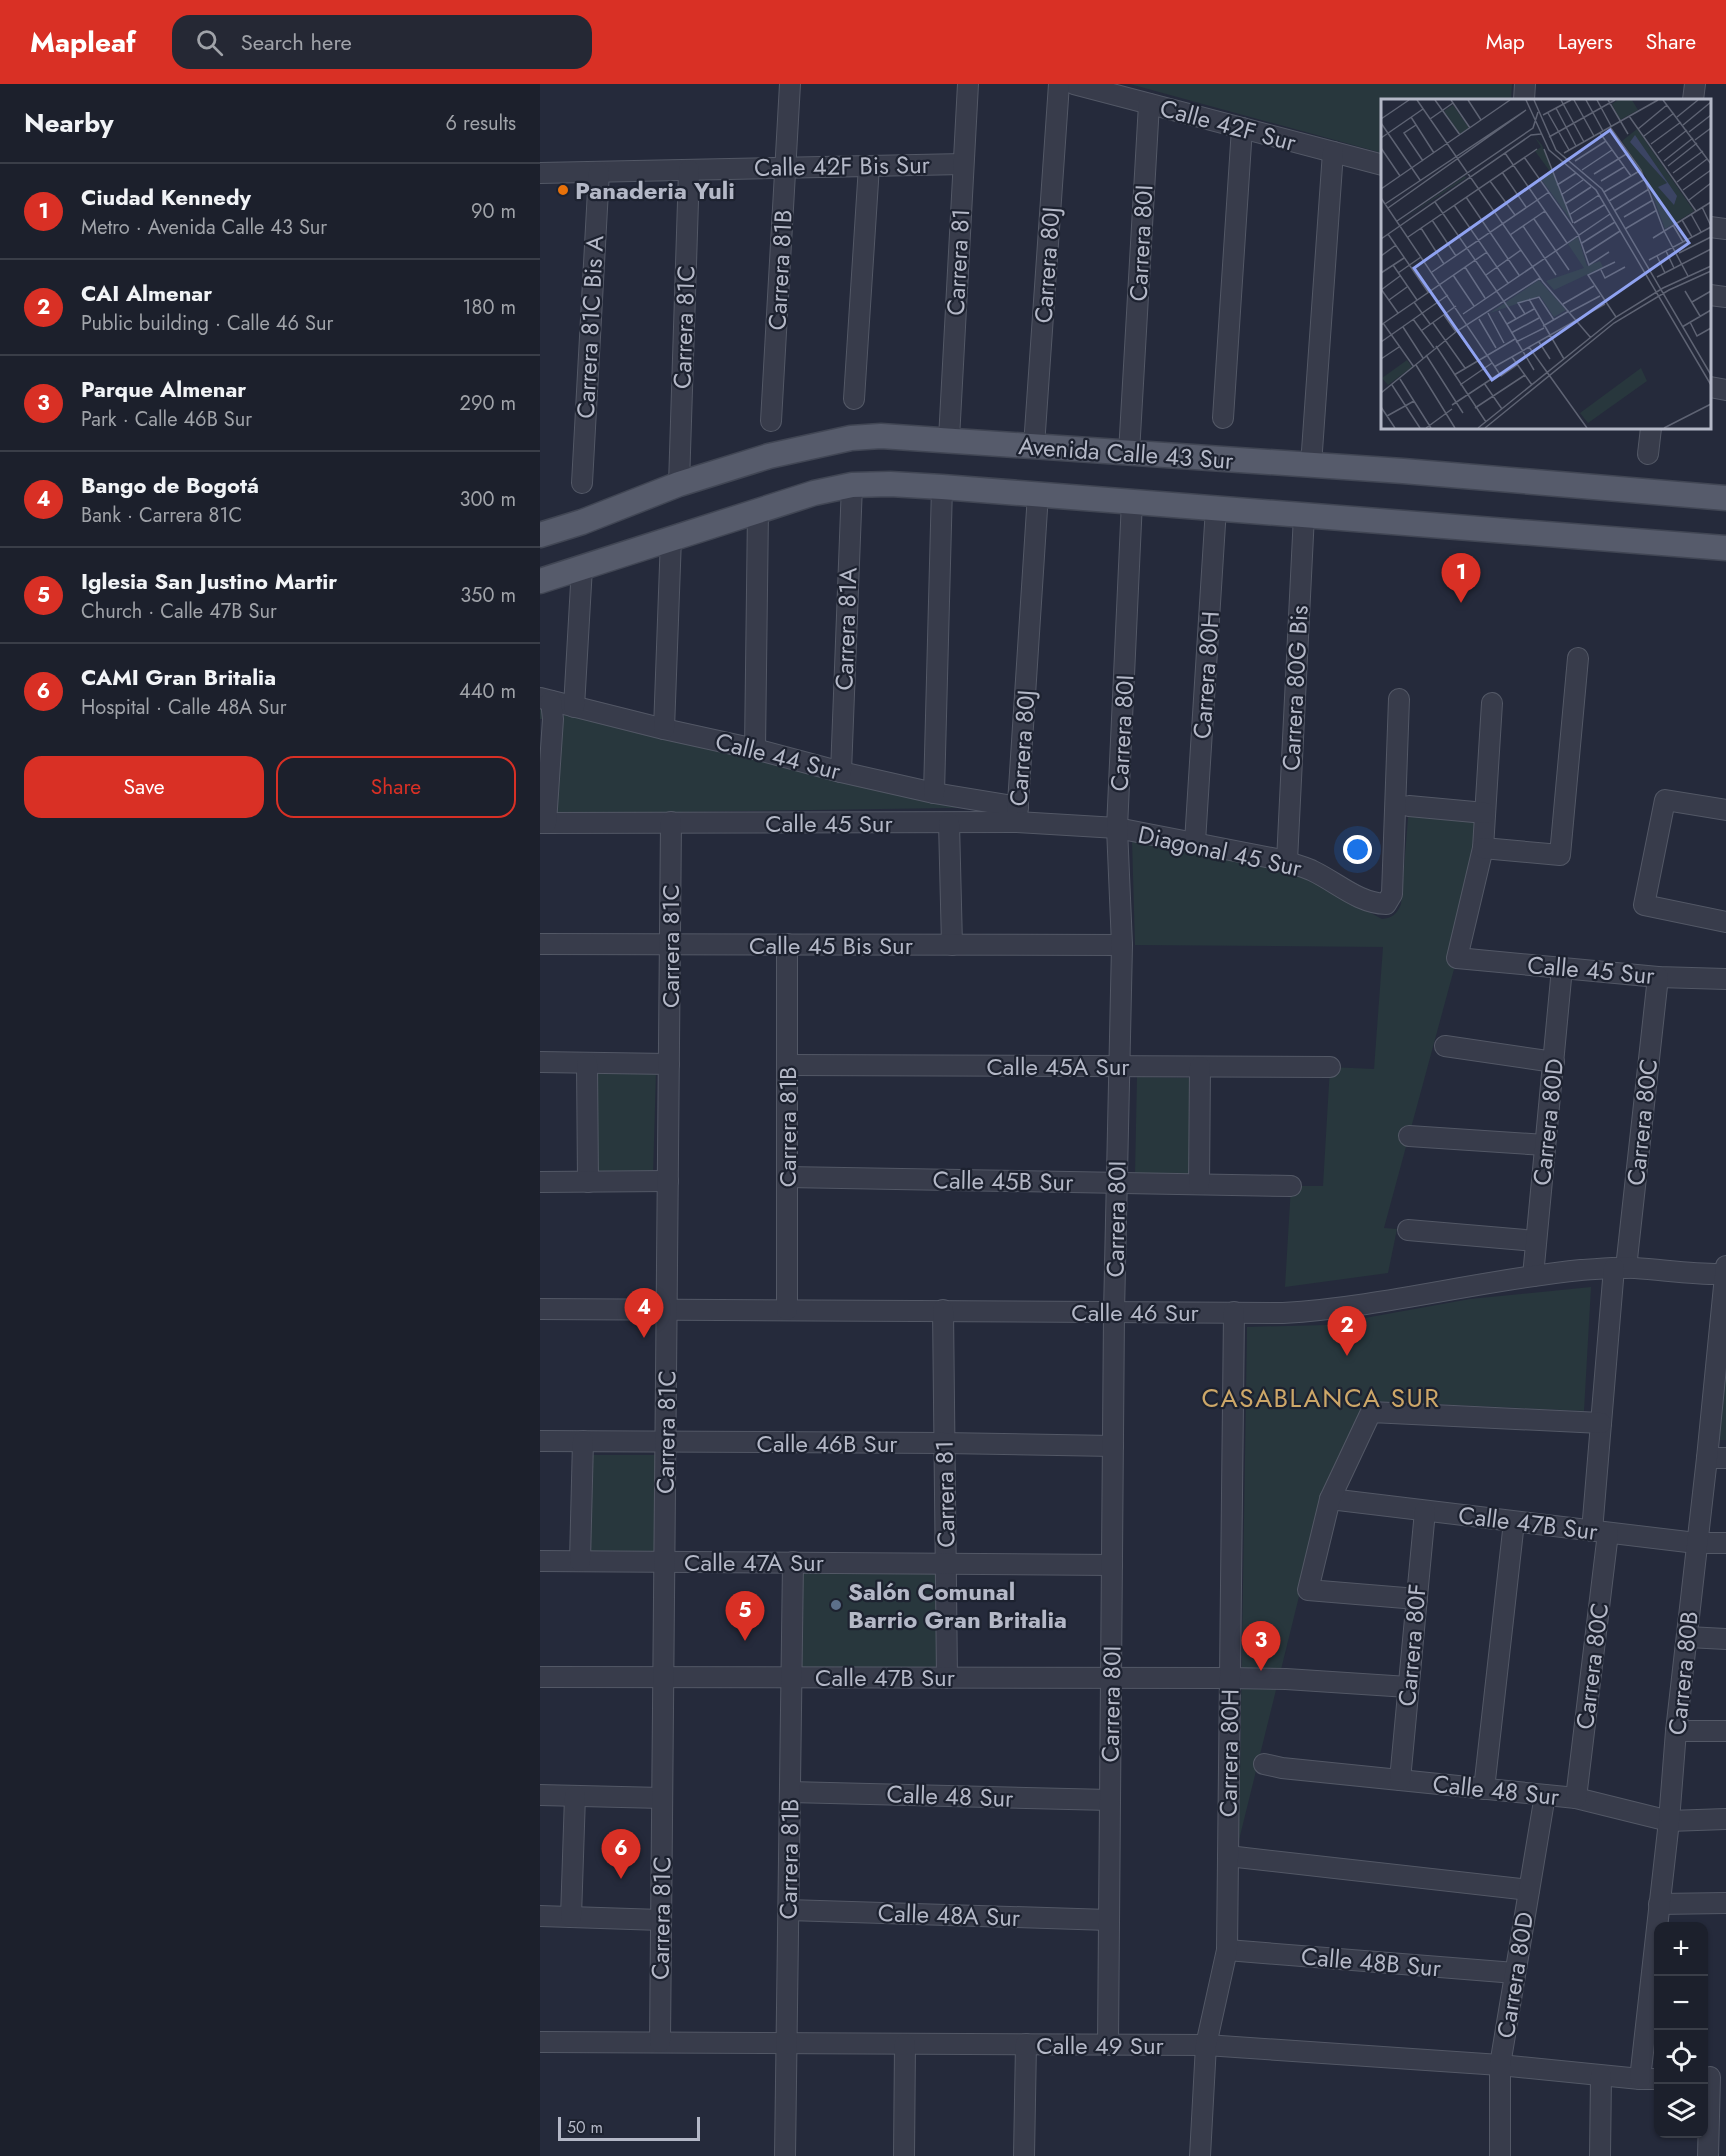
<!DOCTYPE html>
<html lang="en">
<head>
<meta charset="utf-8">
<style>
	body { margin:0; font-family:Jost,sans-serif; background:#252834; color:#f1f3f6 }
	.controls { position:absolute; right:18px; bottom:18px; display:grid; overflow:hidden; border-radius:12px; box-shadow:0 2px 4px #0004 }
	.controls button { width:54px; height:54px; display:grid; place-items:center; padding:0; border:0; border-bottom:2px solid #3a3e48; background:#1c202c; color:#f1f3f6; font:30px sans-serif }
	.scale { position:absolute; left:18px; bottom:15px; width:142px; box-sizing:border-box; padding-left:6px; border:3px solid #b4b8c7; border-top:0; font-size:16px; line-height:21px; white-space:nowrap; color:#b4b8c7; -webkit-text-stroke:4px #1d2230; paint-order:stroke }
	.you { position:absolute; left:818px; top:766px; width:21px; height:21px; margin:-15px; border:4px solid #fff; border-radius:50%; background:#1a73e8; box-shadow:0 0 0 9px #1a73e833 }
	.badge { display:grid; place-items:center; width:39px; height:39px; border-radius:50%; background:#d93025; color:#fff; font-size:20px; font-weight:700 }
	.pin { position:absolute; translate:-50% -50px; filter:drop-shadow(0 2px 3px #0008) }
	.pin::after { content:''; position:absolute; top:32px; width:21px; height:18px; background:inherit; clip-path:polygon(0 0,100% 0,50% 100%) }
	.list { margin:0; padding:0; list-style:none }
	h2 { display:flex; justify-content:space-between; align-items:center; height:78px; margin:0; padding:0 24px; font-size:26px }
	h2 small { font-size:20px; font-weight:400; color:#a0a3a9 }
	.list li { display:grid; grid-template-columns:39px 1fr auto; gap:18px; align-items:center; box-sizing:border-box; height:96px; padding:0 24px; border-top:2px solid #3a3e48 }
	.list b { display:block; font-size:22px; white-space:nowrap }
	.list p { margin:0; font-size:20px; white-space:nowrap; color:#a0a3a9 }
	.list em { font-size:20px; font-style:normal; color:#a0a3a9 }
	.actions { display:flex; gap:12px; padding:18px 24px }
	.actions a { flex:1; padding:14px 0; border:2px solid #d93025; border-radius:18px; text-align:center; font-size:21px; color:#d93025 }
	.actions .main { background:#d93025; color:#fff }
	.icon { flex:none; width:33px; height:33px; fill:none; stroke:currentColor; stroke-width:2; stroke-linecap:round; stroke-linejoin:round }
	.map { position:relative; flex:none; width:1186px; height:2072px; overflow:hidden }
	header { display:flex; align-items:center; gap:36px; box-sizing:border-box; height:84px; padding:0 30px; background:#d93025; color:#fff }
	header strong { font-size:28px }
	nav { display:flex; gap:33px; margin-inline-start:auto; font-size:21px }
	.search { width:420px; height:54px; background:#252834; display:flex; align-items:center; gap:15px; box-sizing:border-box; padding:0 21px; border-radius:18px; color:#a0a3a9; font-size:22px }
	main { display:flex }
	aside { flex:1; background:#1c202c }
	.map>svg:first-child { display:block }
	.green { fill:#28373d }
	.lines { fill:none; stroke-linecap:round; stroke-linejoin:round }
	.minor-casing { stroke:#535866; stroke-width:22 }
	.major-casing { stroke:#414654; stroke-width:27 }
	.minor { stroke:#383c4b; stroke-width:20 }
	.major { stroke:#565b6b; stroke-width:24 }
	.food-dot { fill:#e8710a; stroke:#1d2230; stroke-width:2 }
	.service-dot { fill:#5c6f8a; stroke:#1d2230; stroke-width:2 }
	.labels { text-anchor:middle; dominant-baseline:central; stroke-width:4.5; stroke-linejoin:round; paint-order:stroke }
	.street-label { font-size:24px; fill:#b4b8c7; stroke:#1d2230 }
	.poi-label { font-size:24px; font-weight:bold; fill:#b4b8c7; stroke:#1d2230; text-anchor:start }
	.neighbourhood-label { font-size:26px; letter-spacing:1.5px; fill:#cda768; stroke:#1d2230 }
	.inset-road { fill:none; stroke:#5e6373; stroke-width:1.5 }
	.view { fill:#8fa2f1; fill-opacity:0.15; stroke:#8fa2f1; stroke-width:3 }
	.inset-edge { fill:none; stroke:#b4b8c7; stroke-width:3 }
</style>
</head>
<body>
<header>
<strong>Mapleaf</strong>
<div class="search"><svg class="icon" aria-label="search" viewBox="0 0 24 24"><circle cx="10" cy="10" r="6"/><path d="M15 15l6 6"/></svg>Search here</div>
<nav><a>Map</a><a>Layers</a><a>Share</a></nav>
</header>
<main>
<aside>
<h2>Nearby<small>6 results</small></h2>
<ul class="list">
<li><span class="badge">1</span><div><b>Ciudad Kennedy</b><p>Metro · Avenida Calle 43 Sur</p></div><em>90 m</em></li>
<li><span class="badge">2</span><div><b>CAI Almenar</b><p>Public building · Calle 46 Sur</p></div><em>180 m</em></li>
<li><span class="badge">3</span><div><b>Parque Almenar</b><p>Park · Calle 46B Sur</p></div><em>290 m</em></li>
<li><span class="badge">4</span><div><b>Bango de Bogotá</b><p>Bank · Carrera 81C</p></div><em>300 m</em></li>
<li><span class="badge">5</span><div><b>Iglesia San Justino Martir</b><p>Church · Calle 47B Sur</p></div><em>350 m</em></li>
<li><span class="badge">6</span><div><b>CAMI Gran Britalia</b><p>Hospital · Calle 48A Sur</p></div><em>440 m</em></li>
</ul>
<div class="actions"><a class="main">Save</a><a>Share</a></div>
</aside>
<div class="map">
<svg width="1186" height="2072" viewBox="0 0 1186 2072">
	<rect width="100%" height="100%" fill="#252a3b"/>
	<!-- green -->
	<g class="green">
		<polygon points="590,0 972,0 971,16 843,16 842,69"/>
		<polygon points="0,614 478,723 7,730 13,635 0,635"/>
		<path d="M869 722 934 728 937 765 908 873 917 874 844 1144 857 1145 848 1189 745 1203 751 1102H783L790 983 834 985 843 863 595 861 592 756 742 785 762 792 842 835C852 834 857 830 861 820Z"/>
		<polygon points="56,988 116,988 113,1091 54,1090"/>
		<polygon points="597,993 657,994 655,1091 595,1090"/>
		<polygon points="1051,1203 1044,1327 824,1317 782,1419 699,1756 707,1243 786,1241 930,1215"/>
		<polygon points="1186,1265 1186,1356 1178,1356"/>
		<polygon points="52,1371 117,1371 115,1469 50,1468"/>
		<rect x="262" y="1486" width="139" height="100"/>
	</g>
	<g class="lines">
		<!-- minor casing -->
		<g class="minor-casing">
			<g id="minor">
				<polyline points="534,0 843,81"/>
				<polyline points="984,16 985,0"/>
				<polyline points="1153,16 1155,0"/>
				<polyline points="0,89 423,80"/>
				<polyline points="1170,143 1186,145"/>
				<polyline points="1170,211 1186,213"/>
				<polyline points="1170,303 1186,306"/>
				<polyline points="314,315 329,82"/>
				<polyline points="683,334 702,44"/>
				<polyline points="231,337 250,0"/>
				<polyline points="409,355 428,0"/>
				<polyline points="494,362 519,0"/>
				<polyline points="589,369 609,20"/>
				<polyline points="1108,370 1111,344"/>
				<polyline points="771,381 793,68"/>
				<polyline points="42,399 59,88"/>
				<polyline points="139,400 149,86"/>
				<polyline points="0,614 124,645 215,665 301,688 394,709 478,723"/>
				<polyline points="952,619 943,764 917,874 1118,893 1186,895"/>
				<polyline points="34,623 42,483"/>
				<polyline points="124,645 131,454"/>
				<polyline points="215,665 218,426"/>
				<polyline points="301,688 312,401"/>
				<polyline points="394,709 402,403"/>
				<polyline points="869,722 945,729"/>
				<polyline points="1186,726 1125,716 1104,821 1186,838"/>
				<polyline points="477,735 498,410"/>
				<path d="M0 739 477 738 577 744 747 777C755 781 765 783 773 787 798 799 818 819 846 820L852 810 859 615"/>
				<polyline points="6,739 13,635 11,617"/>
				<polyline points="409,739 412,861"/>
				<polyline points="655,758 676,424"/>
				<polyline points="943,764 1020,771 1038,574"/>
				<polyline points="747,777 764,431"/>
				<polyline points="0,860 582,861"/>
				<polyline points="905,962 1014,978"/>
				<polyline points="0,978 129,980"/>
				<polyline points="47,979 48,1098"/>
				<polyline points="247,981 790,983"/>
				<polyline points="869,1052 1005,1061"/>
				<polyline points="247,1093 751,1102"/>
				<polyline points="0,1098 128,1097"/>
				<polyline points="659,1100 660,983"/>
				<polyline points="868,1146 996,1157"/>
				<polyline points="1086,1184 1118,893"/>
				<polyline points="993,1192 1022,884"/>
				<path d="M0 1225 743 1229C843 1223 941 1196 1041 1186 1059 1185 1077 1183 1095 1184 1126 1186 1156 1191 1186 1190"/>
				<polyline points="247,1226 247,860"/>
				<polyline points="403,1226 407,1594"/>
				<polyline points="0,1357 404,1359 573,1362"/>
				<polyline points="1167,1374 1186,1374"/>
				<polyline points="790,1415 1156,1459 1186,1459"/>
				<polyline points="1052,1447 1074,1184"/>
				<polyline points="0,1477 572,1481"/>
				<polyline points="40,1477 43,1357"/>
				<polyline points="877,1515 768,1506 790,1415 831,1328 1061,1339"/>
				<polyline points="1148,1553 1186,1555"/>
				<polyline points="0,1593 690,1594 746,1595 868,1603"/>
				<polyline points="1136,1647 1186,1647"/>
				<polyline points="724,1680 742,1684 1036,1714 1129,1737 1186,1735"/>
				<polyline points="860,1696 885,1427"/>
				<polyline points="944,1705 974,1438"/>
				<polyline points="250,1708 570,1716"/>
				<polyline points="0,1711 122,1714"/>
				<polyline points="1036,1714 1068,1449"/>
				<polyline points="688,1772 989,1806"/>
				<polyline points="1119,1820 1186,1819"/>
				<polyline points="248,1826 569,1836"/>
				<polyline points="0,1832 121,1836"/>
				<polyline points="31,1833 35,1712"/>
				<polyline points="687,1866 975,1889"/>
				<polyline points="0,1958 666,1961 960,1981 1100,1995 1118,1995"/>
				<polyline points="120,1958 131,738"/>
				<polyline points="568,1961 574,1229 582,861 577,744 592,417"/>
				<polyline points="1100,1995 1129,1737 1136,1647 1167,1374 1186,1182"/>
				<polyline points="245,2072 253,1478"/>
				<polyline points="364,2072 365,1960"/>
				<polyline points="484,2072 486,1960"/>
				<polyline points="660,2072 666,1961 687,1866 694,1228"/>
				<polyline points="960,2072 960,1981 1005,1711"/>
				<polyline points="1060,2072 1061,1992"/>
				<polyline points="1168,2072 1170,1993"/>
			</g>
		</g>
		<!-- major casing -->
		<g class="major-casing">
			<g id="major">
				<polyline points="0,451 42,438 139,400 229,372 311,354 341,352 863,387 1186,414"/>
				<polyline points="0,497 274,409 312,401 350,400 402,403 1186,464"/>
			</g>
		</g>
		<!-- minor -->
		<use href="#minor" class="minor"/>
		<!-- major -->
		<use href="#major" class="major"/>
	</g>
	<!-- markers -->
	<circle class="food-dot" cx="23" cy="106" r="6"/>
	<circle class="service-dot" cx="296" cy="1521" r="6"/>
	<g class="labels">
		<!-- street labels -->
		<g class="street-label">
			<text transform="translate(688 41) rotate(15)">Calle 42F Sur</text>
			<text transform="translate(302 82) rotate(-1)">Calle 42F Bis Sur</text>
			<text transform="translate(601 159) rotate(-87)">Carrera 80I</text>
			<text transform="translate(418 178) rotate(-87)">Carrera 81</text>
			<text transform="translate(507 181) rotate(-86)">Carrera 80J</text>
			<text transform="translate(240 186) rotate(-87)">Carrera 81B</text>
			<text transform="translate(50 243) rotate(-87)">Carrera 81C Bis A</text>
			<text transform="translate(144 243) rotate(-88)">Carrera 81C</text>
			<text transform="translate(586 369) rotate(4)">Avenida Calle 43 Sur</text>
			<text transform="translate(306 545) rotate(-88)">Carrera 81A</text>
			<text transform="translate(666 591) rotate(-86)">Carrera 80H</text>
			<text transform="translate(755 604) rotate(-87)">Carrera 80G Bis</text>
			<text transform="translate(582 649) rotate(-87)">Carrera 80I</text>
			<text transform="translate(482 664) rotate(-86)">Carrera 80J</text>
			<text transform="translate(238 672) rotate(14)">Calle 44 Sur</text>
			<text x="289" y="739">Calle 45 Sur</text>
			<text transform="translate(680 767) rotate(12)">Diagonal 45 Sur</text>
			<text x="291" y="861">Calle 45 Bis Sur</text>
			<text transform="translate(130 862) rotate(-90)">Carrera 81C</text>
			<text transform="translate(1051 886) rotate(5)">Calle 45 Sur</text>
			<text x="518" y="982">Calle 45A Sur</text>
			<text transform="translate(1008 1038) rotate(-84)">Carrera 80D</text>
			<text transform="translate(1102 1038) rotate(-84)">Carrera 80C</text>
			<text transform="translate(247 1043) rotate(-90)">Carrera 81B</text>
			<text transform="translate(463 1097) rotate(1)">Calle 45B Sur</text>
			<text transform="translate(576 1135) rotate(-89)">Carrera 80I</text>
			<text x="595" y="1228">Calle 46 Sur</text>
			<text transform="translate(126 1348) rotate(-89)">Carrera 81C</text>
			<text x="287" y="1359">Calle 46B Sur</text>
			<text transform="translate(405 1410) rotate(-91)">Carrera 81</text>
			<text transform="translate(988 1439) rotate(7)">Calle 47B Sur</text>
			<text x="214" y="1478">Calle 47A Sur</text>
			<text transform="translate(872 1561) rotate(-85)">Carrera 80F</text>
			<text transform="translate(1052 1582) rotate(-83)">Carrera 80C</text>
			<text transform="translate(1143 1589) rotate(-84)">Carrera 80B</text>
			<text x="345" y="1593">Calle 47B Sur</text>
			<text transform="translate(571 1620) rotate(-89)">Carrera 80I</text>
			<text transform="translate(689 1669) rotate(-89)">Carrera 80H</text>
			<text transform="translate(956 1706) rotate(6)">Calle 48 Sur</text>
			<text transform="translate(410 1712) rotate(2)">Calle 48 Sur</text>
			<text transform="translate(249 1775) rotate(-89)">Carrera 81B</text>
			<text transform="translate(409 1831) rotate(2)">Calle 48A Sur</text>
			<text transform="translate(121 1834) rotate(-89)">Carrera 81C</text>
			<text transform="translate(831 1878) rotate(5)">Calle 48B Sur</text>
			<text transform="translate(975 1891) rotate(-81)">Carrera 80D</text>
			<text x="560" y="1961">Calle 49 Sur</text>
		</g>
		<!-- poi labels -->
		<g class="poi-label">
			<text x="35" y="106">Panaderia Yuli</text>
			<text x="308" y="1507">Salón Comunal<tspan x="308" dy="28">Barrio Gran Britalia</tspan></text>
		</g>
		<!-- neighbourhood labels -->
		<g class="neighbourhood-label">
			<text x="781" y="1314">CASABLANCA SUR</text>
		</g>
	</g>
	<!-- overview -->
	<g transform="translate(841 15)">
		<rect width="330" height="330" fill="#252a3b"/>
		<path d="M237 1H251L257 11 239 21 231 5ZM72 6 88 29 79 35 63 12ZM256 30 313 112 284 130 265 78 241 42ZM153 37 161 46 192 124 160 80 170 74 154 52 160 48ZM84 77 85 79 19 122ZM197 138 206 167 219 162 222 168 173 191 165 182 203 169 187 145ZM158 181 185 211 173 218 159 197 109 214ZM26 261 31 268 7 286 1 279ZM260 269 266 282 207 324 199 314Z" fill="#28373d"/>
		<path d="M254 36 296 97 293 106 277 88 286 84 249 43Z" fill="#3b4463"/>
		<path class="inset-road" d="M36 1 162 183 210 239M54 1 79 36M70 1 89 29M87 1 100 21M145 1 168 51 215 91 330 286M153 1 175 51 221 90 330 276M180 1 203 43M193 1 213 37M205 1 222 32M216 1 230 27M227 1 247 35M282 1 330 65M175 9 195 47M167 14 188 51M162 16 190 1M248 17 315 112M30 18 53 54M296 18 317 1M0 20 28 1M49 20 72 4M0 24 39 81M35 26 23 34 42 62M302 26 330 3M229 28 260 71 283 132 307 177M257 30 286 6M308 33 330 16M219 34 250 77M263 37 293 14M168 38 234 1M0 39 42 10M314 41 330 29M270 45 300 23M0 49 19 77M163 50 192 124M124 54 186 144M183 54 277 1M277 54 306 31M143 58 197 135 208 166 228 153M194 62 225 42M283 62 312 39M287 67 316 44M201 71 231 51M121 73 145 108M292 74 322 52M213 75 247 54M109 82 134 116M220 82 243 68M296 83 326 60M176 86 195 74M0 90 129 1M302 91 330 71M223 93 260 71M180 96 202 81M85 98 138 176M0 99 120 277 136 266M308 101 330 84M228 102 264 80M54 103 135 220M4 105 145 11 7 109M184 105 210 88M73 106 127 184M321 108 330 127M233 112 268 90M310 115 320 133M188 116 218 96M243 118 272 101M153 120 188 171M51 121 75 157M301 121 311 138M16 122 152 29 157 13M193 124 223 106M292 126 302 143M142 127 175 176M40 129 63 165M244 130 276 111M7 135 47 193M129 136 164 112M27 138 156 50M272 139 330 103M0 140 150 36 160 35M201 144 234 123M285 152 293 169M205 154 239 132M298 154 330 138M0 157 15 146M276 157 284 174M268 161 330 128M234 163 207 176 235 218M12 166 36 201M84 168 104 199M220 171 224 179 244 168M51 173 168 93M0 174 23 159M17 174 40 158M72 176 93 207M105 176 140 151M276 178 330 150M0 190 17 214M0 191 19 177M304 192 319 217M148 200 183 260M8 201 26 188M33 203 49 225M311 203 330 192M182 205 213 187M118 212 153 271M189 213 219 197M107 214 123 244M82 215 229 115M144 215 137 204 158 198 173 221M63 216 75 233M32 220 53 249M98 220 115 249M309 223 316 237 330 229M2 224 33 268M52 224 84 269M126 225 153 210M0 226 106 153M162 227 188 212M22 228 42 259M301 228 330 211M40 232 75 207M76 232 96 260M130 234 158 219M0 243 67 196M135 243 163 229M158 243 169 260M55 247 105 323M148 248 206 329M45 256 82 314M131 258 151 286M0 260 18 248M35 266 74 329M113 268 224 205M73 276 134 240M19 280 50 329M103 284 121 310M11 286 39 329M79 286 111 264M0 294 76 232 159 179M71 306 118 275M0 308 14 329M94 309 144 276M6 317 33 302M45 329 71 310M97 329 235 218 282 189 330 167M104 329 233 224 288 191 330 172M283 329 330 305"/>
		<path class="view" d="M229 31 308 144 111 281 33 169Z"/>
		<rect width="330" height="330" class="inset-edge"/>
	</g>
</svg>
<div class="controls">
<button>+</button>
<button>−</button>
<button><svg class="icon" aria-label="locate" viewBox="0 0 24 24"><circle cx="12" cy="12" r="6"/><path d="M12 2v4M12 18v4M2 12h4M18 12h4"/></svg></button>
<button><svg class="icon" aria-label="layers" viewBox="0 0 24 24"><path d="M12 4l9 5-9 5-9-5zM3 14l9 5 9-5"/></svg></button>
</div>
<div class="scale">50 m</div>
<div class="you"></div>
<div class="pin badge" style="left:921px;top:519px">1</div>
<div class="pin badge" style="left:807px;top:1272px">2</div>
<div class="pin badge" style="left:721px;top:1587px">3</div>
<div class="pin badge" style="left:104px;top:1254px">4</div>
<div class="pin badge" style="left:205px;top:1557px">5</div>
<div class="pin badge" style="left:81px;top:1795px">6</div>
</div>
</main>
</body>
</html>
